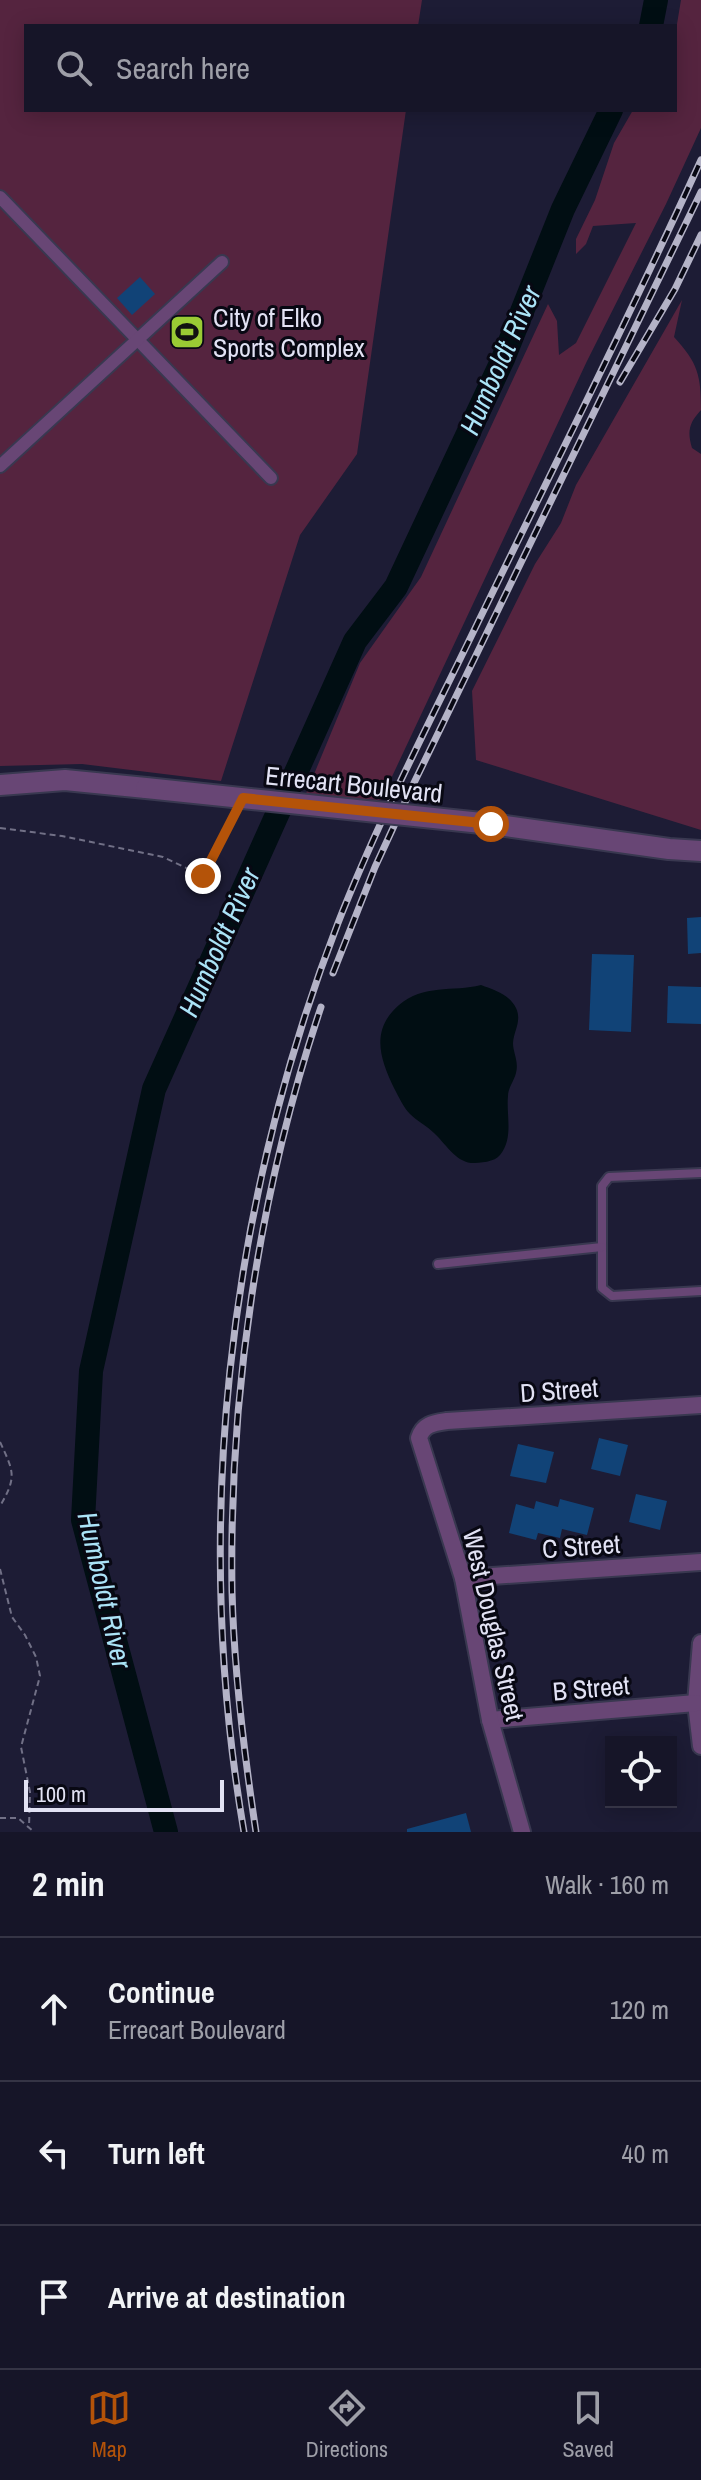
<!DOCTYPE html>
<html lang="en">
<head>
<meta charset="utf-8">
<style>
	body { margin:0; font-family:"Archivo Narrow",sans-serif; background:#232234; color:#f1f3f6 }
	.controls { position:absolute; right:24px; bottom:24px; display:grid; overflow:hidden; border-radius:0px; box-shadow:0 4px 20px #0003 }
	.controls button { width:72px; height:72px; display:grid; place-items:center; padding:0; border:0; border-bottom:2px solid #353445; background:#161528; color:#f1f3f6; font:40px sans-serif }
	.scale { position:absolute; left:24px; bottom:20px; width:200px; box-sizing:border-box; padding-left:8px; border:4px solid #e2e2f4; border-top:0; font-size:22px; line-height:28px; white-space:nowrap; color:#e2e2f4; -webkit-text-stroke:6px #080813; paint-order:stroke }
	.stop { position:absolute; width:24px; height:24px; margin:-18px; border:6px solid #b45309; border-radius:50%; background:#fff }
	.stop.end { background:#b45309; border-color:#fff; box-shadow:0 2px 8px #0008 }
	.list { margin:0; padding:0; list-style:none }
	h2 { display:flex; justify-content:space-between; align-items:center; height:104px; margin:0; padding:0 32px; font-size:34px }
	h2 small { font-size:26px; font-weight:400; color:#9e9fa8 }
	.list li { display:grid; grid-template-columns:52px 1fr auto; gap:24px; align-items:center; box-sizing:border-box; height:144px; padding:0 32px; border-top:2px solid #353445 }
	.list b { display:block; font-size:30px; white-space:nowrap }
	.list p { margin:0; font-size:26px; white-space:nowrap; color:#9e9fa8 }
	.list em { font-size:26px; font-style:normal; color:#9e9fa8 }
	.icon { flex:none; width:44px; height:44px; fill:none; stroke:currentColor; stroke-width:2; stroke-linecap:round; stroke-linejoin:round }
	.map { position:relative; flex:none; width:701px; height:1832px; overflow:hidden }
	.search { position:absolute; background:#161528; box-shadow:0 4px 20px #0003; left:24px; right:24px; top:24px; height:88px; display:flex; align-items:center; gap:20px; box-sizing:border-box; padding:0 28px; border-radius:0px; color:#9e9fa8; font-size:30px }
	.sheet { height:536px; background:#161528 }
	nav { display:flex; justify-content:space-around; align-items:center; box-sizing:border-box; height:112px; border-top:2px solid #353445; background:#161528; font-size:22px; color:#9e9fa8 }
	nav a { display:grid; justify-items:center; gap:4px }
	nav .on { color:#b45309 }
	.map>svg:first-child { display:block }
	.green { fill:#55243f }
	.water { fill:#010e13 }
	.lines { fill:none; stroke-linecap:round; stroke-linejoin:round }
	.river { stroke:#010e13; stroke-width:24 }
	.building { fill:#114377 }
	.service-casing { stroke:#393850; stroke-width:12 }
	.pedestrian-casing { stroke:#393850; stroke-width:16 }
	.minor-casing { stroke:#393850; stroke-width:20 }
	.tertiary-casing { stroke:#393850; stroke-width:24 }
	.path { stroke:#717086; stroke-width:2; stroke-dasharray:6 4; stroke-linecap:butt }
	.service { stroke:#684675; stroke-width:8 }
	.pedestrian { stroke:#684675; stroke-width:12 }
	.minor { stroke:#684675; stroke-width:16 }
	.tertiary { stroke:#684675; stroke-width:20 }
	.rail-casing { stroke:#b4b3c7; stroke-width:7 }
	.rail { stroke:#080813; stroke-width:4; stroke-dasharray:12; stroke-linecap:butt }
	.tertiary-bridge-casing { stroke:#393850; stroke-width:24; stroke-linecap:butt }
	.tertiary-bridge { stroke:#684675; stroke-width:20 }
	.route { stroke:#b45309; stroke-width:10 }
	.labels { text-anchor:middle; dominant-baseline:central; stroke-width:6; stroke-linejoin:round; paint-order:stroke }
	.poi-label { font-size:26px; fill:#e2e2f4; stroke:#080813; text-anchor:start }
	.street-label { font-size:26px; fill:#e2e2f4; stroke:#080813 }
	.water-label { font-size:28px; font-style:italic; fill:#abe3f7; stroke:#080813 }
</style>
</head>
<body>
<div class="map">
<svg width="701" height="1832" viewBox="0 0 701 1832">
	<rect width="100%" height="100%" fill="#1d1c35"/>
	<!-- green -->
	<g class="green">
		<polygon points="0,0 422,0 418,26 26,26 26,110 406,110 357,454 300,535 221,781 82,764 0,766"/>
		<polygon points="681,0 701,0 701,128 666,204 587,361 381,800 305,796 360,663 421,577 548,304 557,321 559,355 576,343 636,223 593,226 586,244 576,254 576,239 595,200 614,143 633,110 675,110 675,36"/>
		<path d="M682 300 674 337C698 363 701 375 701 410 689 423 687 431 692 448L701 454V830L476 760 472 691 535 564 561 523 576 485Z"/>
	</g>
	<!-- water -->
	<path class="water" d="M481 985C494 990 509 994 516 1008 522 1021 514 1030 513 1043 513 1053 519 1061 516 1073 514 1081 508 1088 508 1096 506 1115 514 1138 500 1155 495 1162 480 1163 471 1163 455 1161 445 1143 434 1133 427 1126 417 1121 410 1114 403 1107 399 1097 394 1088 380 1059 370 1030 399 1005 423 984 453 992 481 985Z"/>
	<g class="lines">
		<!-- river -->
		<g class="river">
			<polyline points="651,26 656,0"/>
			<polyline points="166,1832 83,1520 91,1371 154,1089 355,641 396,587 503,359 563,209 611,110"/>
		</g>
	</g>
	<!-- building -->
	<g class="building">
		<polygon points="140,277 155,294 132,315 117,298"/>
		<polygon points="701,917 701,953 688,954 687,918"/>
		<polygon points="592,954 634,955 631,1032 589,1030"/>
		<polygon points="668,986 701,987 701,1024 667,1023"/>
		<polygon points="599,1438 628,1445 620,1476 591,1469"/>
		<polygon points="518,1444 554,1452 546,1483 510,1476"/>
		<polygon points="636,1494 667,1501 660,1530 629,1522"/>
		<polygon points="560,1499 594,1508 587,1535 562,1529 560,1538 538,1533 536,1540 509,1533 516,1504 534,1509 536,1501 558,1507"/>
		<polygon points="466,1813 471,1832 407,1832 407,1829"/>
	</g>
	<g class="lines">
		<!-- service casing -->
		<g class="service-casing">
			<g id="service">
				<polyline points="701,1173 609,1177 602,1186 602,1288 612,1296 701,1291"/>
				<polyline points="438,1264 602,1247"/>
			</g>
		</g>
		<!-- pedestrian casing -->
		<g class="pedestrian-casing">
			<g id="pedestrian">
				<polyline points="0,197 271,478"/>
				<polyline points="0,466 222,262"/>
			</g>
		</g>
		<!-- minor casing -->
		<g class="minor-casing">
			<g id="minor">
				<polyline points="463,1578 701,1562"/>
				<polyline points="701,1643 696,1703 701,1746"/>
				<polyline points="490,1720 696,1703"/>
				<path d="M522 1832 490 1720 463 1578 419 1438C423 1424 434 1423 447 1421L701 1405"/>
			</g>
		</g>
		<!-- tertiary casing -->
		<g class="tertiary-casing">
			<g id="tertiary">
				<polyline points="0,785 65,780 146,788"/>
				<polyline points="491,824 669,849 701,851"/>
			</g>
		</g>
		<!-- path -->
		<g class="path">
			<polyline points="0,828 62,836 163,857 203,876 235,814"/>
			<path d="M0 1442C14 1472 17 1477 0 1506"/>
			<polyline points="0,1569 12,1617 25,1635 36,1657 40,1676 21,1747 30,1792 29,1827"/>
			<polyline points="0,1818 18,1818 34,1832"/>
		</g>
		<!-- service -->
		<use href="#service" class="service"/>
		<!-- pedestrian -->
		<use href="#pedestrian" class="pedestrian"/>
		<!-- minor -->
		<use href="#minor" class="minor"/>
		<!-- tertiary -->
		<use href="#tertiary" class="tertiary"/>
		<!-- rail casing -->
		<g class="rail-casing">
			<g id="rail">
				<polyline points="620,382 675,289 701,235"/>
				<polyline points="333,973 375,867 412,787 701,192"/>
				<path d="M244 1832C192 1530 227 1209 338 923 375 829 421 739 465 649 544 486 626 325 701 160"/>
				<path d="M256 1832C244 1753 234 1672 232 1591 229 1395 258 1194 321 1007"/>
			</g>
		</g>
		<!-- rail -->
		<use href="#rail" class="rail"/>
		<!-- tertiary-bridge casing -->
		<g class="tertiary-bridge-casing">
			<polyline id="tertiary-bridge" points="146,788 491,824"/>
		</g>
		<!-- tertiary-bridge -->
		<use href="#tertiary-bridge" class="tertiary-bridge"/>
	</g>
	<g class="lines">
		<!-- route -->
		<polyline class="route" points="203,876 243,798 491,824"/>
	</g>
	<!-- icons -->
	<defs>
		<g id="stadium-square" transform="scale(1.8)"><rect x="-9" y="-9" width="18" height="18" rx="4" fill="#9acb34" stroke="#080813"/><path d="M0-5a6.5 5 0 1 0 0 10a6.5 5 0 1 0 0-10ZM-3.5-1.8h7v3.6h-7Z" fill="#111"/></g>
	</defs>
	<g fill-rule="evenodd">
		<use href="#stadium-square" x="187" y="332"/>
	</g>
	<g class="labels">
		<!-- poi labels -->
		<g class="poi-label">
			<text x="213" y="317">City of Elko<tspan x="213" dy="30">Sports Complex</tspan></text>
		</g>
		<!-- street labels -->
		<g class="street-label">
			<text transform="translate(354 784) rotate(6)">Errecart Boulevard</text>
			<text transform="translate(559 1390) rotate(-4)">D Street</text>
			<text transform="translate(581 1546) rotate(-4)">C Street</text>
			<text transform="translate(494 1625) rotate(77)">West Douglas Street</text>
			<text transform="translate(591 1688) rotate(-5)">B Street</text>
		</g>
		<!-- water labels -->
		<g class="water-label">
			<text transform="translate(500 360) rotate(-66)">Humboldt River</text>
			<text transform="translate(219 942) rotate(-66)">Humboldt River</text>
			<text transform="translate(105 1590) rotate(77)">Humboldt River</text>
		</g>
	</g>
</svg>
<div class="controls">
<button><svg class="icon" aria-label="locate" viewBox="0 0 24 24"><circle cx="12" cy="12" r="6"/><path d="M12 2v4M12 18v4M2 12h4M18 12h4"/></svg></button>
</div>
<div class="scale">100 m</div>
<div class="stop" style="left:491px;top:824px"></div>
<div class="stop end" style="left:203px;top:876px"></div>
<div class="search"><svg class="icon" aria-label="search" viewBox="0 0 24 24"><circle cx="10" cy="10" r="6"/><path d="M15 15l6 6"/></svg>Search here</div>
</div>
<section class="sheet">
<h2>2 min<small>Walk · 160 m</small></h2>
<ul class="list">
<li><svg class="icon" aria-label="ahead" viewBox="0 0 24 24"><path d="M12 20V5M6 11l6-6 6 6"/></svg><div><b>Continue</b><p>Errecart Boulevard</p></div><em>120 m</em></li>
<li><svg class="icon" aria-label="left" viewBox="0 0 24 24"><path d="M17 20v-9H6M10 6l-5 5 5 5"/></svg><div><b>Turn left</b></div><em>40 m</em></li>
<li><svg class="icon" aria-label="arrive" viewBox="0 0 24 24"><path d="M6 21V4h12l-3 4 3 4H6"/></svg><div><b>Arrive at destination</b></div></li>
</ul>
</section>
<nav>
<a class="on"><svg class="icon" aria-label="map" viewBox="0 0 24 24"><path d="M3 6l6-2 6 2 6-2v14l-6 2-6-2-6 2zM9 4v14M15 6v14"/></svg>Map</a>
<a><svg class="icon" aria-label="directions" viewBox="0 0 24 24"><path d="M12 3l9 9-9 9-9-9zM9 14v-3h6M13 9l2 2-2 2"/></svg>Directions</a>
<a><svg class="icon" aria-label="saved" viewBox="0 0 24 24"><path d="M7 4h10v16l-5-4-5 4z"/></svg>Saved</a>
</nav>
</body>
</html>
